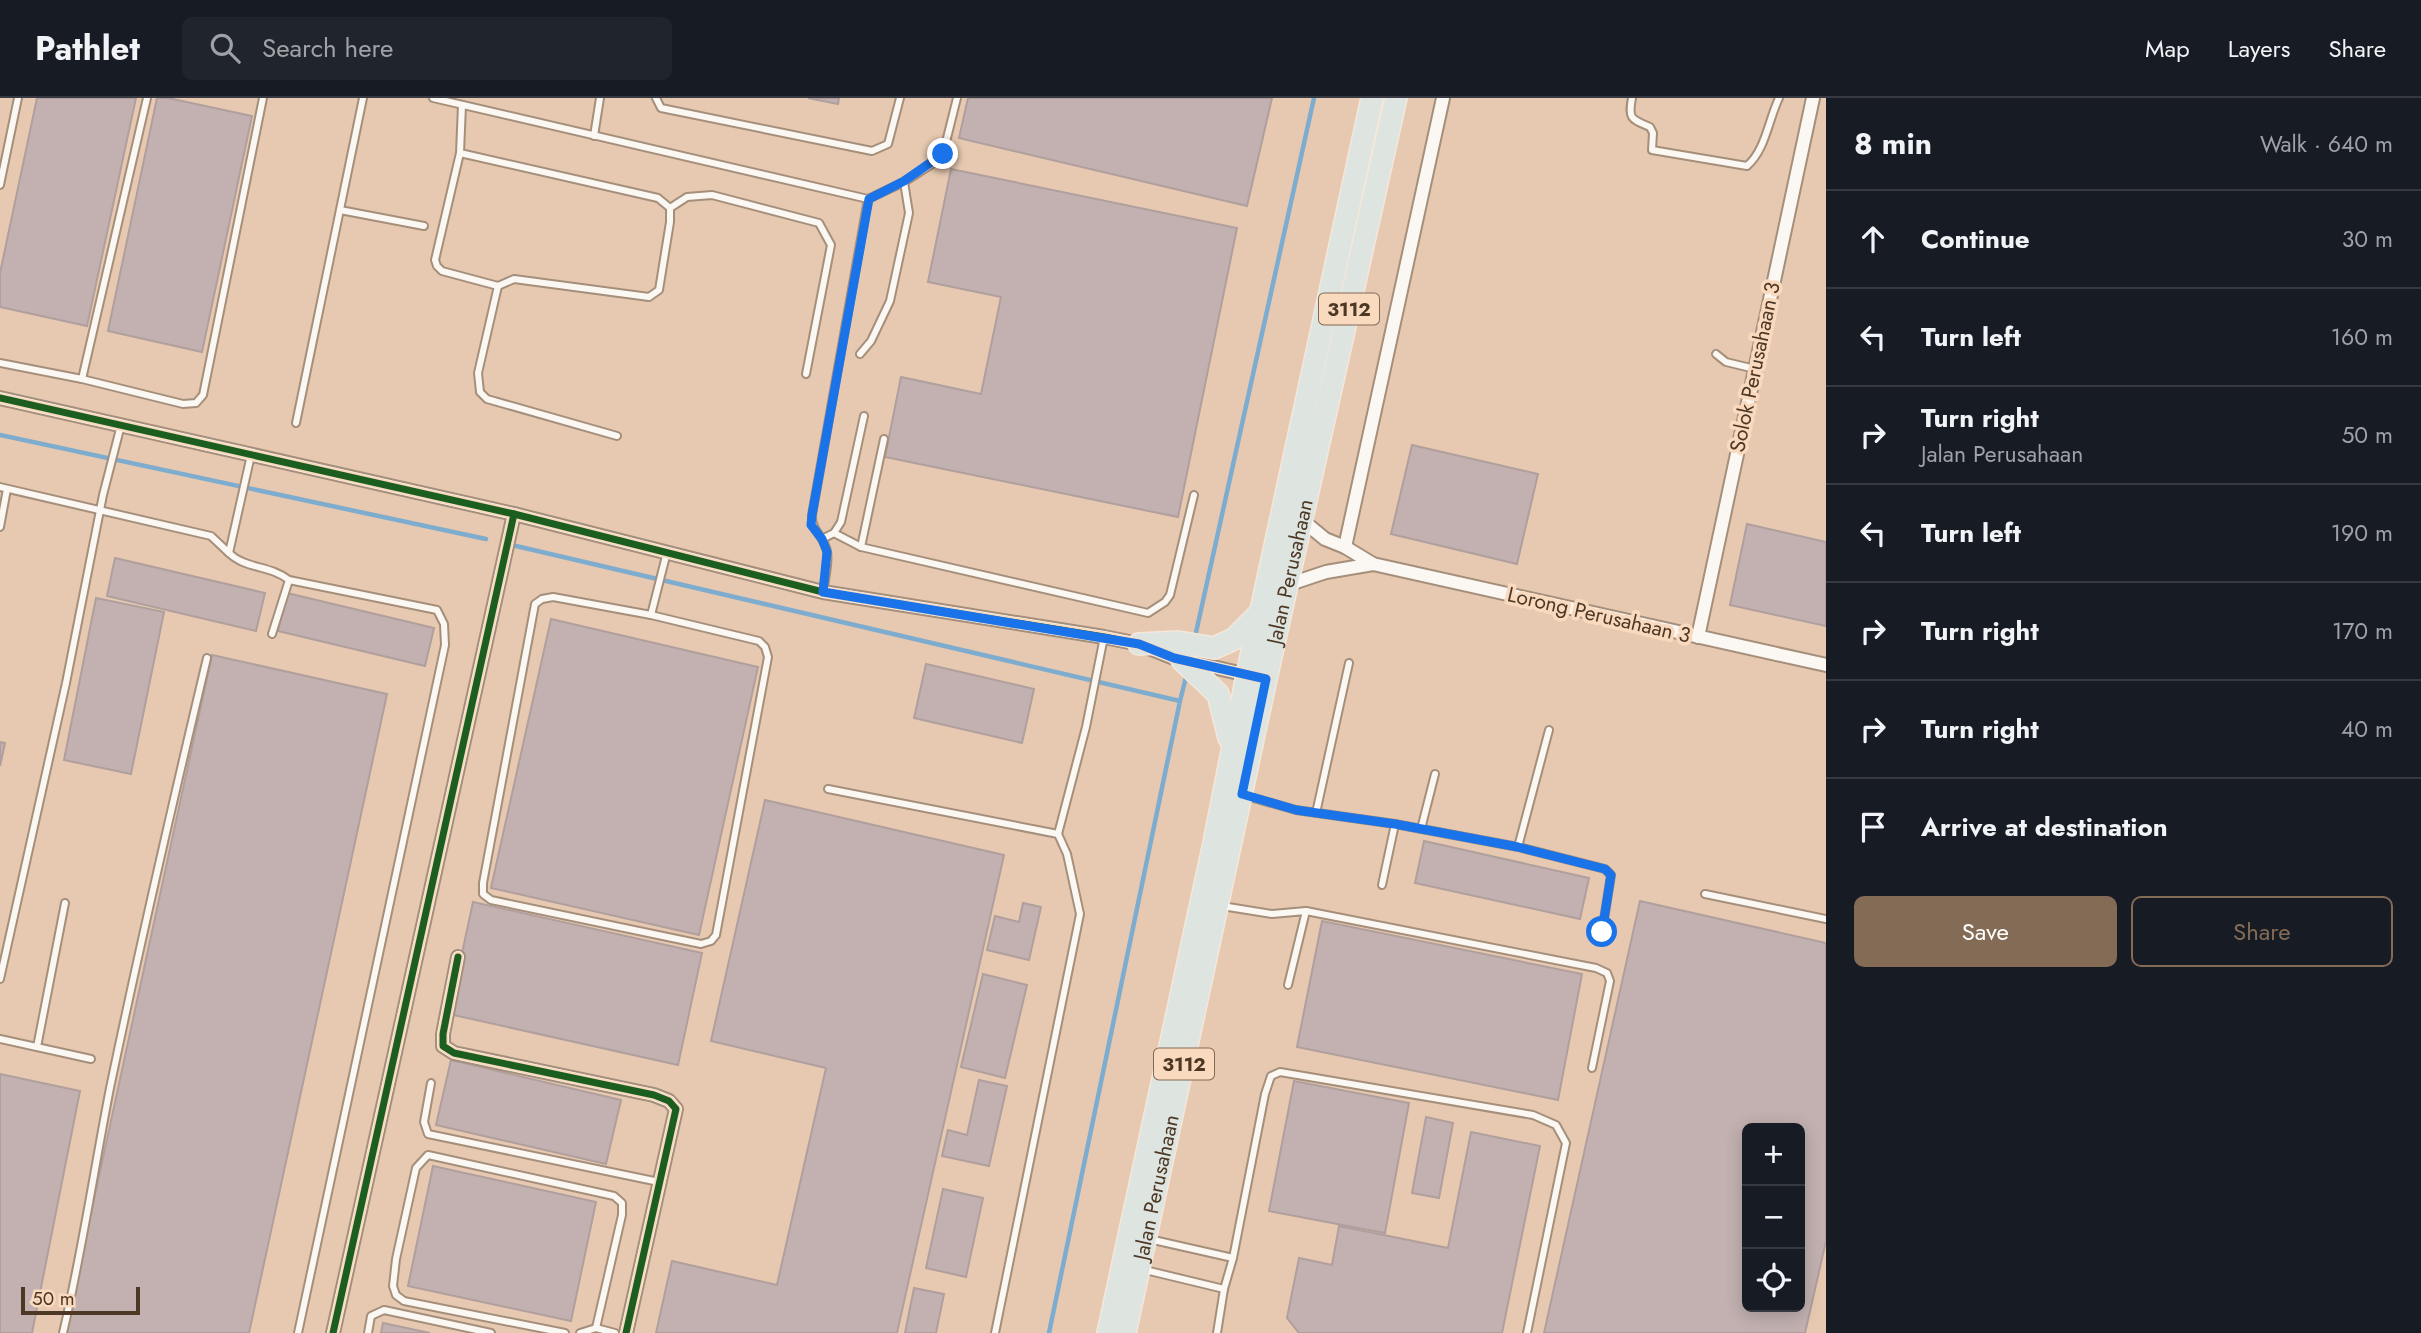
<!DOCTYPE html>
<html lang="en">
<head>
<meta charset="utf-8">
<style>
	body { margin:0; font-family:Jost,sans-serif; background:#20242c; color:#f1f3f6 }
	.controls { position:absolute; right:21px; bottom:21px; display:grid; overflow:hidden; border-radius:10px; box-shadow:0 4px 18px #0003 }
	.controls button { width:63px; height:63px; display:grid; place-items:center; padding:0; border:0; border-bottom:2px solid #363941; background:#171b24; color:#f1f3f6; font:35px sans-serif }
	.scale { position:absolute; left:21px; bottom:18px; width:119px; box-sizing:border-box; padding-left:7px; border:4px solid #4d3825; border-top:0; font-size:19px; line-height:24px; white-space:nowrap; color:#4d3825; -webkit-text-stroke:5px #fadabf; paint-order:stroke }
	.stop { position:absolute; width:21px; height:21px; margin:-16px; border:5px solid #1a73e8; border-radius:50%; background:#fff }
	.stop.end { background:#1a73e8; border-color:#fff; box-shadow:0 2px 7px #0008 }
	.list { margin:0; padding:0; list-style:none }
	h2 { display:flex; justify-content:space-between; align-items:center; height:91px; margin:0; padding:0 28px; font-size:30px }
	h2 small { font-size:23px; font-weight:400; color:#9ea1a6 }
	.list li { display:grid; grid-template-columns:46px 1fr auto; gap:21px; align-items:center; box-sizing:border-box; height:98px; padding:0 28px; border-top:2px solid #363941 }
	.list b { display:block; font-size:26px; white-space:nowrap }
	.list p { margin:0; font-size:23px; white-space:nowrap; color:#9ea1a6 }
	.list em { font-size:23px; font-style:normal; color:#9ea1a6 }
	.actions { display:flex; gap:14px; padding:21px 28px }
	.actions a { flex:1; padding:16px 0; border:2px solid #836b56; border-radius:10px; text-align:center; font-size:24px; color:#836b56 }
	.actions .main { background:#836b56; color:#fff }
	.icon { flex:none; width:38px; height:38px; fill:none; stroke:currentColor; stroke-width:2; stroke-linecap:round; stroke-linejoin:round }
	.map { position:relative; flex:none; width:1826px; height:1235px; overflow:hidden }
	header { display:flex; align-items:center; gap:42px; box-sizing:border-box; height:98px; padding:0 35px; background:#171b24; border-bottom:2px solid #363941 }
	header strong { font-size:33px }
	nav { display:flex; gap:38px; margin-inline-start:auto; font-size:24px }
	.search { width:490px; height:63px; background:#20242c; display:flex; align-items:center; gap:18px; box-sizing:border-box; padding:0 24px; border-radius:10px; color:#9ea1a6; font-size:26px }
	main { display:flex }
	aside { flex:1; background:#171b24 }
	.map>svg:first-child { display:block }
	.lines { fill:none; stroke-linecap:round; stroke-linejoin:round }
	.stream { stroke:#7eaccf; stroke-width:4.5 }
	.building { fill:#c3b1b1; stroke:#b09f9d; stroke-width:2; fill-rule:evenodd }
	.lane-casing { stroke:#a58f7b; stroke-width:10 }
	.street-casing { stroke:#a58f7b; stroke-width:16 }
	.primary-casing { stroke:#f4e7db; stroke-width:24 }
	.lane { stroke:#fbf7f3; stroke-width:6 }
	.street { stroke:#fbf7f3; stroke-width:12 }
	.primary { stroke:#dee4e0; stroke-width:21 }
	.cycleway-casing { stroke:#fadabf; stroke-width:11 }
	.cycleway { stroke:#1b5e20; stroke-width:7 }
	.route { stroke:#1a73e8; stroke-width:9 }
	.labels { text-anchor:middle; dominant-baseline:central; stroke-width:7; stroke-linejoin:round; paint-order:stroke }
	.shield { fill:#fadabf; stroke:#816953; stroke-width:2 }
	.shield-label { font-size:19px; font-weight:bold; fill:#4d3825 }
	.street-label { font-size:21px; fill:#4d3825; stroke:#fadabf }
</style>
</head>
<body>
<header>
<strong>Pathlet</strong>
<div class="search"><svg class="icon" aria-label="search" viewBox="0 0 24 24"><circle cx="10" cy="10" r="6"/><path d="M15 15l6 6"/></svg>Search here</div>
<nav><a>Map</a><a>Layers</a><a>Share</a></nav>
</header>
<main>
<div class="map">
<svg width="1826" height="1235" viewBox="0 0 1826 1235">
	<rect width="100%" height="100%" fill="#e6c9b0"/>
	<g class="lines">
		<!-- stream -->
		<g class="stream">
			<polyline points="0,337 486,441"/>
			<polyline points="516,448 1180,603 1049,1235"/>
			<polyline points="1195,539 1314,0"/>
			<polyline points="1180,603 1187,575"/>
		</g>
	</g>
	<!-- building -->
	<g class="building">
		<polygon points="37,0 136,0 87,228 0,209 0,175"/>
		<polygon points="157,0 168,0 252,18 202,254 108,233"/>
		<polygon points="808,0 839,0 838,6"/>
		<polygon points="968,0 1272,0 1247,108 959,40"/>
		<polygon points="951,71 1237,130 1178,419 885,359 901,279 981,296 1001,199 928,184"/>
		<polygon points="1412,347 1538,376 1517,466 1391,436"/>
		<polygon points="1747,426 1826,444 1826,528 1730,507"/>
		<polygon points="115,460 265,495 256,533 107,498"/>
		<polygon points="287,495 434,530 425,568 278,533"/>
		<polygon points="96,500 164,514 131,676 64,662"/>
		<polygon points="551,521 758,569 699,837 491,790"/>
		<polygon points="212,557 387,596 249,1235 65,1235"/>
		<polygon points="926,566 1034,591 1022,645 914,620"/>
		<polygon points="0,644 5,645 0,668"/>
		<polygon points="765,702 1004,757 897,1235 656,1235 672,1163 777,1187 826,970 711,943"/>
		<polygon points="1424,743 1589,780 1580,821 1415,785"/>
		<path d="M1640 803 1826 845V1143L1805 1235H1544ZM1747 1030H1800V1209H1747Z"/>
		<polygon points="473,804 702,855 678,967 449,916"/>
		<polygon points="1023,805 1041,809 1029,862 987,852 995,818 1019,824"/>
		<polygon points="1322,823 1582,876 1558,1002 1297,949"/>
		<polygon points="983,876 1027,887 1005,980 961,969"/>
		<polygon points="451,962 621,1002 606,1066 436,1027"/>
		<polygon points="0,976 80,993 32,1235 0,1235"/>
		<polygon points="979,982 1007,988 989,1068 942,1058 948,1032 967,1037"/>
		<polygon points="1294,983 1409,1005 1385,1135 1269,1113"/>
		<polygon points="1426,1019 1453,1025 1439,1100 1412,1095"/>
		<polygon points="1471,1034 1540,1048 1502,1235 1299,1235 1287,1220 1299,1160 1332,1167 1339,1128 1448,1150"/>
		<polygon points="433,1068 596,1104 571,1223 408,1188"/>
		<polygon points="943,1091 983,1100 966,1179 926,1170"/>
		<polygon points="914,1190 944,1196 936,1235 905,1235"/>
		<polygon points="383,1225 430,1235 381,1235"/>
	</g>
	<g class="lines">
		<!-- lane casing -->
		<g class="lane-casing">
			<g id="lane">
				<path d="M433 0 868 101 812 417C811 433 824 438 827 453 829 465 825 481 823 494"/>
				<polyline points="656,0 661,10 872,53 888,46 900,0"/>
				<path d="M1632 0C1628 21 1631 21 1650 29L1653 35 1652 52 1747 68C1766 51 1768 23 1779 0"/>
				<polyline points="594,38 600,0"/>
				<polyline points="460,55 658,100 670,110 670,124 659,192 649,199 514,181 498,188 442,173 437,168 435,162 460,55 462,7"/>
				<polyline points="0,87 18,0"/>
				<polyline points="868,101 904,84 940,61 943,56 957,0"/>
				<polyline points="670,110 687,99 712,97 819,125 831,147 806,276"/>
				<polyline points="340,112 424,128"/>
				<polyline points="498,188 478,275 480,294 487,301 617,338"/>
				<polyline points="860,256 871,243 890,203 909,115 904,84"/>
				<polyline points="1716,256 1726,264 1755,271"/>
				<polyline points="0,265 82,281 183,306 196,305 203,297 263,0"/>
				<polyline points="82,281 147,0"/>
				<polyline points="296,325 363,0"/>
				<path d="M251 357 229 455C245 471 270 467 289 482L272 536"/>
				<polyline points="0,389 211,438 229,455"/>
				<polyline points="0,429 7,391"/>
				<polyline points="834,435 861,449 1148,515 1165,504 1170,497 1194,397"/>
				<polyline points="822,441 834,435 841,424 864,318"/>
				<polyline points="861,449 884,341"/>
				<polyline points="289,482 437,512 444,526 445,547 298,1235"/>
				<polygon points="553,499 651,517 759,543 765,549 768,559 716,837 711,843 701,846 491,802 483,796 483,785 535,506 542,501"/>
				<polyline points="651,517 667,454"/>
				<polyline points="828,691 1058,736 1086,629 1104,539"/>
				<polyline points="1243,697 1296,712 1395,726 1518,749 1605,771 1611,777 1602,834"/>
				<polyline points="1316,715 1349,565"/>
				<polyline points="1421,731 1435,676"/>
				<polyline points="1518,749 1549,632"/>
				<polyline points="1382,787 1395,726"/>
				<polyline points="1705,796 1826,821"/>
				<polyline points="1222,808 1272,816 1306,813 1596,870 1607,875 1610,883 1592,970"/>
				<polyline points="0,881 66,585 103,397 121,327"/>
				<polyline points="1288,887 1306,813"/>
				<polyline points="0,941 91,961"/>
				<polyline points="37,949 65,805"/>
				<polyline points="431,985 424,1024 428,1036 659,1084"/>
				<polyline points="1149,1141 1233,1160"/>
				<polyline points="1141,1171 1224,1191"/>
				<path d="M63 1235C82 1154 94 1072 110 990 140 846 173 703 207 560"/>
				<polyline points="368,1235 371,1218 384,1212 491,1235"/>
				<polyline points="565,1235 404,1203 396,1197 393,1188 396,1161 416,1070 428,1057 614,1098 622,1105 622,1117 596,1230"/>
				<polyline points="580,1235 596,1230 615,1235"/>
				<polyline points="995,1235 1080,816 1067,756 1058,736"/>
				<polyline points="1217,1235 1224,1191 1233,1160 1265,996 1271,978 1280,974 1533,1017 1556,1027 1566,1045 1527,1235"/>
			</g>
		</g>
		<!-- street casing -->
		<g class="street-casing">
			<g id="street">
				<polyline points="0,300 514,416 823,494 1104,539 1139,546 1174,560 1252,578"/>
				<polyline points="1302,422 1325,441 1345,449 1373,466 1826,567"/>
				<polyline points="1345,449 1443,0"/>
				<polyline points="1287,487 1326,474 1373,466"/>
				<polyline points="1698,539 1813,0"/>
				<polyline points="458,859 443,936 443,948 454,955 654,997 669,1003 676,1011 626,1235"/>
				<polyline points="333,1235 514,416"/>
			</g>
		</g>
		<!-- primary casing -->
		<g class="primary-casing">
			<g id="primary">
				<polyline points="1139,546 1178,544 1214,550 1234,541 1262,513"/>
				<polyline points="1182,562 1218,596 1229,640"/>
				<polyline points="1108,1235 1214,745 1247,577 1372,0"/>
				<path id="s1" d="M1125 1235 1266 581 1396 0"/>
			</g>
		</g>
		<!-- lane -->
		<use href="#lane" class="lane"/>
		<!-- street -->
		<use href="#street" class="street"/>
		<!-- primary -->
		<use href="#primary" class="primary"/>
		<!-- cycleway casing -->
		<g class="cycleway-casing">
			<g id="cycleway">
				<polyline points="0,300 514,416 823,494 1104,539 1139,546 1174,560 1266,581"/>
				<polyline points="458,859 443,936 443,948 454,955 654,997 669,1003 676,1011 626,1235"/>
				<polyline points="333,1235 514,416"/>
			</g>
		</g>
		<!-- cycleway -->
		<use href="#cycleway" class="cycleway"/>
	</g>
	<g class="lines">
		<!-- route -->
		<polyline class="route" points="943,56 904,83 869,101 812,417 811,427 822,441 827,454 823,494 1139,546 1174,560 1266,581 1242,696 1296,712 1395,726 1518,749 1605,771 1611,777 1602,834"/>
	</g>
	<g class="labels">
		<!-- shield labels -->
		<g class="shield">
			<rect x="1319" y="195.5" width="60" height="31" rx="5"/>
			<rect x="1154" y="950.5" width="60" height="31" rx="5"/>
		</g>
		<g class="shield-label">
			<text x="1349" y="211">3112</text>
			<text x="1184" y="966">3112</text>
		</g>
		<!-- street labels -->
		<g class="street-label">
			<text transform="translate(1755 269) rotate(-78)">Solok Perusahaan 3</text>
			<text stroke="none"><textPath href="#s1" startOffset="779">Jalan Perusahaan</textPath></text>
			<text transform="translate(1599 517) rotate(13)">Lorong Perusahaan 3</text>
			<text stroke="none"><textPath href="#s1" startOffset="149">Jalan Perusahaan</textPath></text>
		</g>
	</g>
</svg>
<div class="controls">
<button>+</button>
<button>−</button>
<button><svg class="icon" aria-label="locate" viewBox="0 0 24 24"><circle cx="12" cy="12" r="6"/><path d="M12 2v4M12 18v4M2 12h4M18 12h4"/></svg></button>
</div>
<div class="scale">50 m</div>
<div class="stop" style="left:1602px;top:834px"></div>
<div class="stop end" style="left:943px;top:56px"></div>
</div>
<aside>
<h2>8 min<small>Walk · 640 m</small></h2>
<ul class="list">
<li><svg class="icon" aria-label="ahead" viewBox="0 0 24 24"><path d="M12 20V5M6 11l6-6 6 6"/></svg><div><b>Continue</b></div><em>30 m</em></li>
<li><svg class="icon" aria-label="left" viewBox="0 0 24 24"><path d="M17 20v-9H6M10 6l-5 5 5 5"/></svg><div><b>Turn left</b></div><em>160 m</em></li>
<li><svg class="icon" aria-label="right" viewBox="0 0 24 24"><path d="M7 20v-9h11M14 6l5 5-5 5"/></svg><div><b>Turn right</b><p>Jalan Perusahaan</p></div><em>50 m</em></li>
<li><svg class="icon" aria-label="left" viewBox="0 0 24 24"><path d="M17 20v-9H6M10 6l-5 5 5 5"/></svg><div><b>Turn left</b></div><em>190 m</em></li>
<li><svg class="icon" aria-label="right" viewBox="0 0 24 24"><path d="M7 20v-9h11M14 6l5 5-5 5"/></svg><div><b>Turn right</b></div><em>170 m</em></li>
<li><svg class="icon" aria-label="right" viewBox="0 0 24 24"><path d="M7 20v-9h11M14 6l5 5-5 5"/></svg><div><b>Turn right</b></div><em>40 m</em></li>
<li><svg class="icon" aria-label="arrive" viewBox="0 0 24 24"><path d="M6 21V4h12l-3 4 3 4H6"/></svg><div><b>Arrive at destination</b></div></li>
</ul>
<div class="actions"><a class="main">Save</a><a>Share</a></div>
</aside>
</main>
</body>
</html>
